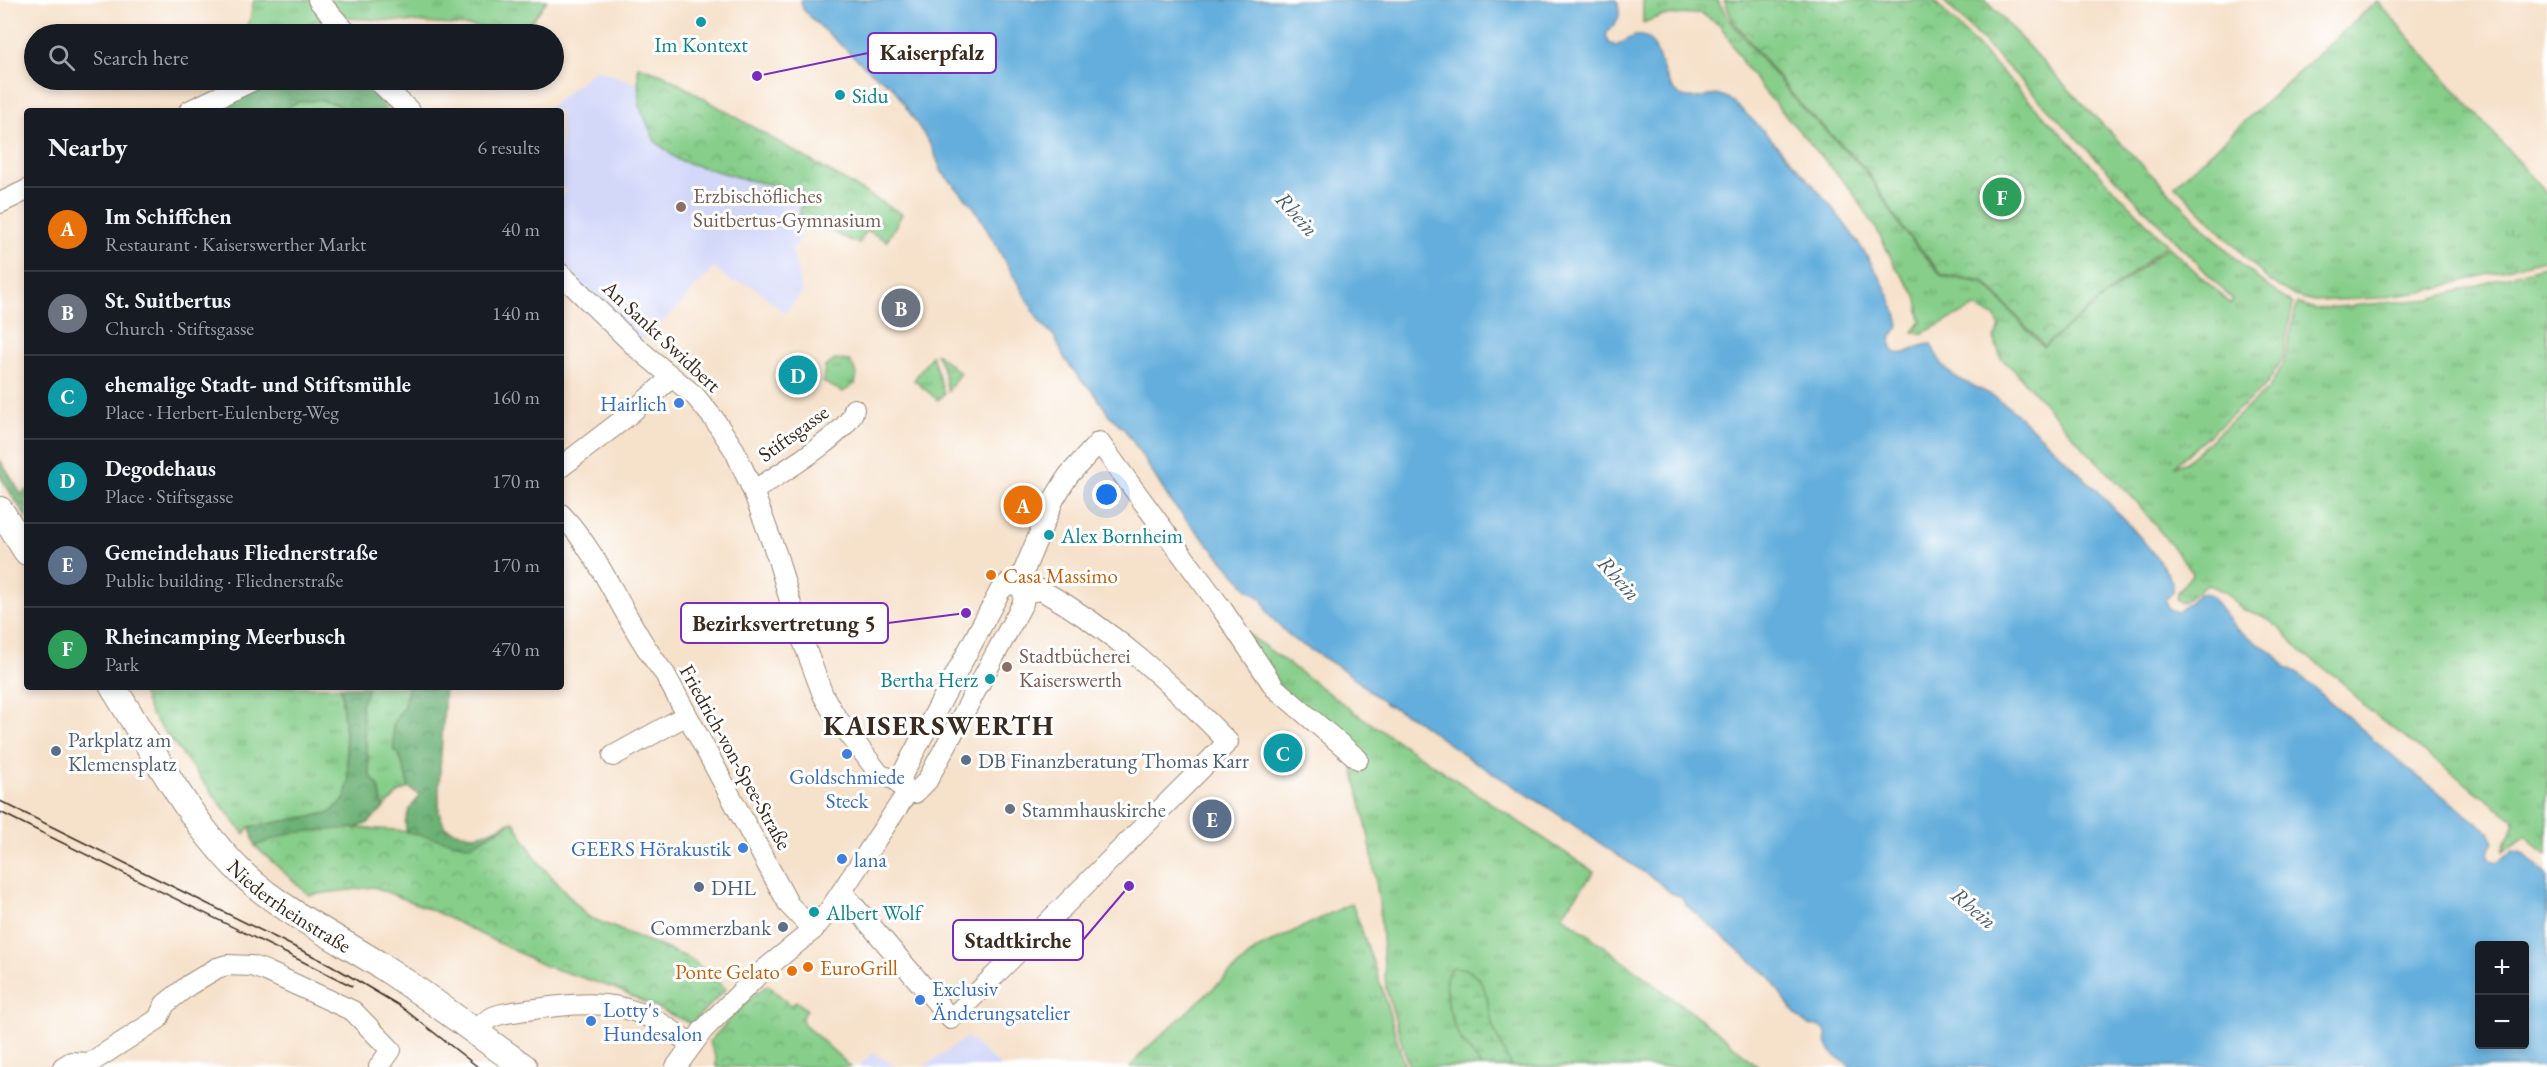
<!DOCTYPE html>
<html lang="en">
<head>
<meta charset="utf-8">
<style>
	body { margin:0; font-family:"EB Garamond",serif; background:#20242c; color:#f1f3f6 }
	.controls { position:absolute; right:18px; bottom:18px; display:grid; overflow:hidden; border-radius:6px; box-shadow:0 3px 9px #0003 }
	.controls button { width:54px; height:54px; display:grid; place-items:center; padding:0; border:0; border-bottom:2px solid #363941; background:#171b24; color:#f1f3f6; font:30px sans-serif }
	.you { position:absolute; left:1107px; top:495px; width:21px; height:21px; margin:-15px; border:4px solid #fff; border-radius:50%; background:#1a73e8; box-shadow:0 0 0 9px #1a73e833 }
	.badge { display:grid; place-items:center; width:39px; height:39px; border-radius:50%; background:#c8321e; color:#fff; font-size:20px; font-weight:700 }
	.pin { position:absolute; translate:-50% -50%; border:3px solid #fff; box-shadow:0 2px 6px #0006 }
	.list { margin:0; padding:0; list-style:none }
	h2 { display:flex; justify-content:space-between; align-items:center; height:78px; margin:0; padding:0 24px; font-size:26px }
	h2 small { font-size:20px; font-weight:400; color:#9ea1a6 }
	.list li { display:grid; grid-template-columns:39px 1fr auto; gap:18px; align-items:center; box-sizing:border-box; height:84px; padding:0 24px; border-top:2px solid #363941 }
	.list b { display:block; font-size:22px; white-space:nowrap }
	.list p { margin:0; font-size:20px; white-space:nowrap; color:#9ea1a6 }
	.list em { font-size:20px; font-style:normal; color:#9ea1a6 }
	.icon { flex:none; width:33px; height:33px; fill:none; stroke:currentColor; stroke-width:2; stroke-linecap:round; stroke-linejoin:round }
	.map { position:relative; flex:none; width:2547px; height:1067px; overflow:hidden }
	.search { position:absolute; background:#171b24; box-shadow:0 3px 9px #0003; left:24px; top:24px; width:540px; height:66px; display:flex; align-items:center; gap:15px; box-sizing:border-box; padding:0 21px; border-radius:33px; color:#9ea1a6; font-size:22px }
	.panel { position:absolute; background:#171b24; box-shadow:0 3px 9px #0003; left:24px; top:108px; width:540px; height:582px; border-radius:6px }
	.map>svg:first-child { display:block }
	.built { fill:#d3d8f9 }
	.grass { fill:url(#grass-tufts); stroke:#607c54; stroke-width:1.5 }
	.forest { fill:url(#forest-crowns); stroke:#546e4a; stroke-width:1.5 }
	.wetland { fill:url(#wetland-marsh); stroke:#607c54; stroke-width:1.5 }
	.park { fill:url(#park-crowns); stroke:#607c54; stroke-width:1.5 }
	.water { fill:#64aedc; stroke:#506c7d; stroke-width:1.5; fill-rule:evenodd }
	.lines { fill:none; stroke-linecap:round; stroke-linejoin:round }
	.minor-casing { stroke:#988674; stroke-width:22 }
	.major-casing { stroke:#988674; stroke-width:28 }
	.minor { stroke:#fff; stroke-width:20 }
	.major { stroke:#fff; stroke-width:26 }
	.tram { stroke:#3b2a1e; stroke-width:1.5 }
	.culture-dot { fill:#0f9aa8; stroke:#fff; stroke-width:2 }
	.education-dot { fill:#8d6e63; stroke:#fff; stroke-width:2 }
	.shop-dot { fill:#3f7fe0; stroke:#fff; stroke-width:2 }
	.food-dot { fill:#e8710a; stroke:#fff; stroke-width:2 }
	.service-dot { fill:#5c6f8a; stroke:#fff; stroke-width:2 }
	.worship-dot { fill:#6b7280; stroke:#fff; stroke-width:2 }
	.labels { text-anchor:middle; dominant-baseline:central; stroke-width:6; stroke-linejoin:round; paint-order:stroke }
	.culture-label { font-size:21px; fill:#0d838f; stroke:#fff; text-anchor:start }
	.education-label { font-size:21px; fill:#785e54; stroke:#fff; text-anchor:start }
	.street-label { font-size:21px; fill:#3b2a1e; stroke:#fff }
	.shop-label { font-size:21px; fill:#366cbe; stroke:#fff; text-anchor:start }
	.food-label { font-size:21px; fill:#c56008; stroke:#fff; text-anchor:start }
	.service-label { font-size:21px; fill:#4e5e75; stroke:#fff; text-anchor:start }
	.worship-label { font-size:21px; fill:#5b616d; stroke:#fff; text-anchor:start }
	.water-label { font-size:22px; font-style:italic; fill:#4b5f6a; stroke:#fff }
	.district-label { font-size:27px; font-weight:bold; letter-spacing:1.5px; fill:#3b2a1e; stroke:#fff }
	.leader { fill:none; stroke:#7b2cbf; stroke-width:2 }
	.callout-dot { fill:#7b2cbf; stroke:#fff; stroke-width:2 }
	.callout { fill:#fff; stroke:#7b2cbf; stroke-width:2 }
	.callout-label { font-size:22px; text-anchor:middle; font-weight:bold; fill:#3b2a1e }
</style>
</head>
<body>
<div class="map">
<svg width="2547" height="1067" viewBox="0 0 2547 1067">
	<defs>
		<pattern id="grass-tufts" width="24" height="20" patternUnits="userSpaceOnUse" patternTransform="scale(1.5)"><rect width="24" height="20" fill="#86ce8a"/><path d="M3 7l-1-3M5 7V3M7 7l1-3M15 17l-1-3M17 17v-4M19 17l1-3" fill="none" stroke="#6fa770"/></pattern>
		<pattern id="forest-crowns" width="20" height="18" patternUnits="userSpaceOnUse" patternTransform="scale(1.5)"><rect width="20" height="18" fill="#6cb176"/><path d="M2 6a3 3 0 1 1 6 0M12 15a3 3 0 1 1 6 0" fill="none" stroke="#5a9060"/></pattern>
		<pattern id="wetland-marsh" width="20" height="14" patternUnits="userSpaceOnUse" patternTransform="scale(1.5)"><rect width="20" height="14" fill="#86ce8a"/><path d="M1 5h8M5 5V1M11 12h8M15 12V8" fill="none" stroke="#6fa770"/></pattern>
		<pattern id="park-crowns" width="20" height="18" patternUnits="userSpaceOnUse" patternTransform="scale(1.5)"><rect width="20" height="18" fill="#86ce8a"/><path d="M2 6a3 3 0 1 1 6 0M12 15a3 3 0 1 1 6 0" fill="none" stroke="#6fa770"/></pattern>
	</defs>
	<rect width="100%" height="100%" fill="#fff"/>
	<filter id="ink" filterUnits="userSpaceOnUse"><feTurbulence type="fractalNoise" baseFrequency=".0167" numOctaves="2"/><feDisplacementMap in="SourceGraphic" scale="12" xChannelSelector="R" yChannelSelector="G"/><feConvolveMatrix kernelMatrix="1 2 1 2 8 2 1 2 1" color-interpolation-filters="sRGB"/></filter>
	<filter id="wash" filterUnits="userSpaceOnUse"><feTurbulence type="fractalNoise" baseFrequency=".008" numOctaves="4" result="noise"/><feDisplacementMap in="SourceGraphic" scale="24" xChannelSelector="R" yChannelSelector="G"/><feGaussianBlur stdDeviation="1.35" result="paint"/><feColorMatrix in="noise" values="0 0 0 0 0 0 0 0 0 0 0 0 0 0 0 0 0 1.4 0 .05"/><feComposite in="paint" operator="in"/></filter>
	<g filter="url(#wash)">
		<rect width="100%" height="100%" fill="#f6e1ca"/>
		<!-- built -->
		<g class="built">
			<polygon points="596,69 638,84 639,105 694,165 744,179 801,191 799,243 794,246 793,251 802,293 785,313 754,287 735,281 733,284 714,267 678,307 645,338 637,342 561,267 561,197 567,191 561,185 561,111 545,111"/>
			<polygon points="967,1037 1002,1067 924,1067"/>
			<polygon points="873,1053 897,1067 858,1067"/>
		</g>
		<!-- grass -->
		<g class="grass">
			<polygon points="254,0 313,0 327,18 280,34 242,34 250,19"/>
			<polygon points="323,0 547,0 523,34 518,34 511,29 336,17"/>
			<path d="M1643 0H1717L1732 23 1799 105 1865 170 1903 230 1942 276 1984 283 2043 347 2168 246 2231 304 2233 300 1943 0H1986C2050 72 2117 140 2185 208 2219 242 2252 279 2293 304L2282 360 2265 386 2174 466 2185 463 2269 388 2284 363 2297 303 2315 309 2431 299 2547 265V855L2539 850 2527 836 2503 851C2504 839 2514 833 2514 820L2365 707 2338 678 2302 653 2280 628 2263 616 2242 609 2225 592 2207 584 2182 603 2176 599 2178 592 2193 573 2136 501 2084 448 2018 374 2001 358 1994 338 2000 327 1994 316 1975 307 1921 334 1913 332 1921 321 1916 295 1895 266 1877 230 1852 191 1765 92 1744 65 1721 26 1701 13 1661 16 1643 23Z"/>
			<polygon points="2377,1 2547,194 2547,258 2423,292 2378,298 2314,301 2295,296 2270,282 2175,185"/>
			<polygon points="319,100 336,104 347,111 282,111 297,102"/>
			<polygon points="936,353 960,373 948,391 942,366"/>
			<polygon points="932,355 944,394 938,400 914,380"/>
			<polygon points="835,360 850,361 857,374 855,384 843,392 823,382 825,367"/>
			<polygon points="1245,632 1360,716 1594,872 1562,915 1718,1032 1758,1067 1409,1067 1386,988 1379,901 1369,838 1349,750 1279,687"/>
			<polygon points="140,687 341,687 349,779 345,799 330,813 250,827 244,834 150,713"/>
			<polygon points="368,687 409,687 403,709 393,723 394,751 400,755 409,788 398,793 383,809 379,787 370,775 361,704"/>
			<polygon points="1352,903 1382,988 1405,1067 1130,1067 1146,1049 1257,949"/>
		</g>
		<!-- forest -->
		<g class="forest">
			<polygon points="271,80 362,80 382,90 376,97 388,111 347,111 336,104 319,100 297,102 282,111 207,111"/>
			<polygon points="0,460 21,494 27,490 27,519 0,476"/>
			<polygon points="341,687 368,687 361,705 370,775 379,787 383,809 368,823 355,828 255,846 250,827 330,813 345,799 349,779"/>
			<path d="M409 687H445L439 787V813L445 827C474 842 487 833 513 821L539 863 588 917 691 959 411 849C403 822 402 817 420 795L409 788 400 755 394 751 393 723 403 709Z"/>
		</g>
		<!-- wetland -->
		<path class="wetland" d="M1453 967C1487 969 1486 996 1492 1023 1496 1037 1505 1053 1511 1067H1481C1476 1057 1467 1049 1461 1039 1452 1024 1436 979 1453 967Z"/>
		<!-- park -->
		<g class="park">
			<polygon points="1724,0 1933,0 2167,244 2044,346 1984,281 1943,275 1901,226 1865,168 1800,104 1733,21"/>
			<polygon points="638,66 662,74 902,214 887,241 867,230 859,244 800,217 801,191 744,179 678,160 655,141 639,105"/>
			<polygon points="513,821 539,863 588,917 691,959 726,989 691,1024 614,988 543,965 432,910 374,887 309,895 255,846 290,833 355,828 396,830 471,846"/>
			<polygon points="768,985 791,1006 796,1001 807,1010 802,1017 803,1023 851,1067 716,1067 716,1058 709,1042 752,996"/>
		</g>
		<!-- water -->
		<path class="water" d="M801 0H1617C1622 20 1618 19 1606 34L1609 43 1616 46C1623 43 1629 37 1636 36 1662 31 1657 79 1678 94 1694 106 1714 88 1729 99 1750 115 1767 135 1785 154 1821 193 1852 229 1879 276 1887 291 1897 310 1899 327 1891 335 1887 344 1896 353 1909 356 1917 344 1931 344 1951 389 1969 377 2003 403 2030 423 2180 565 2173 591L2165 601 2168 609 2178 612 2199 594 2205 593 2211 596 2236 629 2275 654 2286 668 2298 674 2407 768 2489 832 2494 841 2488 853 2491 860 2497 862 2513 851 2523 853 2547 876V1067H1850C1843 1059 1831 1056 1827 1045 1825 1039 1829 1033 1822 1028 1817 1024 1814 1027 1809 1025 1799 1023 1776 988 1771 978L1685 904 1682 897 1671 893 1656 880 1614 853 1546 806 1470 759 1410 716 1386 704 1344 670 1294 640 1268 614 1263 600 1249 590 1171 502 1136 446 1124 429 1109 415 1093 391 1080 379 1065 359 1054 336 1040 322 974 207 942 172 932 147 893 87 870 71 811 18 803 9ZM2480 946H2524V1044H2480Z"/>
	</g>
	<g filter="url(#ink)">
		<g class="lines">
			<!-- minor casing -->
			<g class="minor-casing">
				<g id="minor">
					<polyline points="318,0 348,34"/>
					<polyline points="377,80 410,111"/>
					<polyline points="189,111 254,80"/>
					<polyline points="0,203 27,190"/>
					<polyline points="561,274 637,348 695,396 714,419 735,451 753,491 777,556 797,625 823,695 834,714 880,775 900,781"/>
					<polyline points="561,467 625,418 671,378"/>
					<path d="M753 491C774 477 852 432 854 409"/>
					<path d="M561 514C605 561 625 624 665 674L789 905 813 930"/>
					<polyline points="1018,585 1054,499 1068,476 1099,442 1222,609 1275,688 1358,759"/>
					<polyline points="613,756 687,715"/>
					<polyline points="906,792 900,785 903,773 1000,591 1007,584 1018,585"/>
					<polyline points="907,793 915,793 927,781 1023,603 1024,593 1018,585"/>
					<path d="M842 892 951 1019 1228 742C1172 684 1112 629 1041 590L1024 593"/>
					<path d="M475 1033C489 1012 504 1014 527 1010 600 1000 632 998 692 1045"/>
					<polyline points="63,1067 71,1062 90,1063 158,1019 165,1004 189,985 217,968 227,965 252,966 266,971 353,1011 391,1050 379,1067"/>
					<polyline points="676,1067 703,1030 759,974 813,930 828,912 907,793"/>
				</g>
			</g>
			<!-- major casing -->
			<g class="major-casing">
				<g id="major">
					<polyline points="0,510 27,552"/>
					<path id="s1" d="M113 687C152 749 192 827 246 877 282 910 340 940 383 967 431 998 477 1034 524 1067"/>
				</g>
			</g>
			<!-- minor -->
			<use href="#minor" class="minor"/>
			<!-- major -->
			<use href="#major" class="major"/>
			<!-- tram -->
			<g class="tram">
				<polyline points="0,801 331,965 400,1006 478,1067"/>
				<polyline points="0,812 352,986"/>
			</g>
		</g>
	</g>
	<!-- markers -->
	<g class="culture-dot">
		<circle cx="701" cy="22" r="6"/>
		<circle cx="840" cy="95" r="6"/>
		<circle cx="1049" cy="535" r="6"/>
		<circle cx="990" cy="679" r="6"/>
		<circle cx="814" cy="912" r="6"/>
	</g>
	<g class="education-dot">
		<circle cx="681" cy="207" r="6"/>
		<circle cx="1007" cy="667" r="6"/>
	</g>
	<g class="shop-dot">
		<circle cx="679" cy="403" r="6"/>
		<circle cx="847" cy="754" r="6"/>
		<circle cx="743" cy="848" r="6"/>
		<circle cx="842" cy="859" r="6"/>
		<circle cx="920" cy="1000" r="6"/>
		<circle cx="591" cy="1021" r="6"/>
	</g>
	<g class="food-dot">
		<circle cx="991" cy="575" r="6"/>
		<circle cx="808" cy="967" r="6"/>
		<circle cx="792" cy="971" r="6"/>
	</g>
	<g class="service-dot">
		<circle cx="56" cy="751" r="6"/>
		<circle cx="966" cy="760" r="6"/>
		<circle cx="699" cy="887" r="6"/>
		<circle cx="783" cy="927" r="6"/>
	</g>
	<circle class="worship-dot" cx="1010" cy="809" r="6"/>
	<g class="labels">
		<!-- culture labels -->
		<g class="culture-label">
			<text x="701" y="44" text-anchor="middle">Im Kontext</text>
			<text x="852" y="95">Sidu</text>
			<text x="1061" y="535">Alex Bornheim</text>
			<text x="978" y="679" text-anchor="end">Bertha Herz</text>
			<text x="826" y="912">Albert Wolf</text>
		</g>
		<!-- education labels -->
		<g class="education-label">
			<text x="693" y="195">Erzbischöfliches<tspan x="693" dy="24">Suitbertus-Gymnasium</tspan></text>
			<text x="1019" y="655">Stadtbücherei<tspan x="1019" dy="24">Kaiserswerth</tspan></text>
		</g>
		<!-- street labels -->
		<g class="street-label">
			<text transform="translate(662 336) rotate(43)">An Sankt Swidbert</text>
			<text transform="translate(793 433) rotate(-36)">Stiftsgasse</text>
			<text transform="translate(736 757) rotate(61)">Friedrich-von-Spee-Straße</text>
			<text stroke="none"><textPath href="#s1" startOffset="285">Niederrheinstraße</textPath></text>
		</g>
		<!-- shop labels -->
		<g class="shop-label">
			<text x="667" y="403" text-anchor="end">Hairlich</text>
			<text x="847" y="776" text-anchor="middle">Goldschmiede<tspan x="847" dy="24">Steck</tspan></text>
			<text x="731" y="848" text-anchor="end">GEERS Hörakustik</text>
			<text x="854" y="859">lana</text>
			<text x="932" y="988">Exclusiv<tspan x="932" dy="24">Änderungsatelier</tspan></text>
			<text x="603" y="1009">Lotty's<tspan x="603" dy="24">Hundesalon</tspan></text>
		</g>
		<!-- food labels -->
		<g class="food-label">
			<text x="1003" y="575">Casa Massimo</text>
			<text x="820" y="967">EuroGrill</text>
			<text x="780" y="971" text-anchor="end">Ponte Gelato</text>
		</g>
		<!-- service labels -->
		<g class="service-label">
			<text x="68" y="739">Parkplatz am<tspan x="68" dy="24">Klemensplatz</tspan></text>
			<text x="978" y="760">DB Finanzberatung Thomas Karr</text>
			<text x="711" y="887">DHL</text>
			<text x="771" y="927" text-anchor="end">Commerzbank</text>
		</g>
		<!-- worship labels -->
		<g class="worship-label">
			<text x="1022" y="809">Stammhauskirche</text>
		</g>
		<!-- water labels -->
		<g class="water-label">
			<text transform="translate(1297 214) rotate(48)">Rhein</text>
			<text transform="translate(1619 578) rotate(48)">Rhein</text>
			<text transform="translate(1974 908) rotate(40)">Rhein</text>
		</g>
		<!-- district labels -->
		<g class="district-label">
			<text x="939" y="725">KAISERSWERTH</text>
		</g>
	</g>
	<!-- callouts -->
	<path class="leader" d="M757 76L868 53M966 613L888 623M1129 886L1083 940"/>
	<g class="callout-dot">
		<circle cx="757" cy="76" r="6"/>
		<circle cx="966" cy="613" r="6"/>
		<circle cx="1129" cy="886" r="6"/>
	</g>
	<g class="callout">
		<rect x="868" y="33" width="128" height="40" rx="6"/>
		<rect x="681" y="603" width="207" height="40" rx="6"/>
		<rect x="953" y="920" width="130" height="40" rx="6"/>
	</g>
	<g class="callout-label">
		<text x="932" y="60">Kaiserpfalz</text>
		<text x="784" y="631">Bezirksvertretung 5</text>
		<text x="1018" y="948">Stadtkirche</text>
	</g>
</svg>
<div class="controls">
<button>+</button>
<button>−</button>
</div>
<div class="you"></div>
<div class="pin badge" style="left:1023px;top:505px;background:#e8710a">A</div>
<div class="pin badge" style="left:901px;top:308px;background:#6b7280">B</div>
<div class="pin badge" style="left:1283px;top:753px;background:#0f9aa8">C</div>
<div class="pin badge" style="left:798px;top:375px;background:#0f9aa8">D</div>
<div class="pin badge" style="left:1212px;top:819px;background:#5c6f8a">E</div>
<div class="pin badge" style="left:2002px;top:197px;background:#2e9e5b">F</div>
<div class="search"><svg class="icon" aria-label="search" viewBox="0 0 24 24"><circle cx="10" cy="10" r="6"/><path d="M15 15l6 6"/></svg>Search here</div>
<section class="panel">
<h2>Nearby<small>6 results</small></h2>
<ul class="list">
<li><span class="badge" style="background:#e8710a">A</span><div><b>Im Schiffchen</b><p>Restaurant · Kaiserswerther Markt</p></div><em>40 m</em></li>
<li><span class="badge" style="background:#6b7280">B</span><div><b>St. Suitbertus</b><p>Church · Stiftsgasse</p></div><em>140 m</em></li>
<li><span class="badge" style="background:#0f9aa8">C</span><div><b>ehemalige Stadt- und Stiftsmühle</b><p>Place · Herbert-Eulenberg-Weg</p></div><em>160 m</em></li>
<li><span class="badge" style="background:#0f9aa8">D</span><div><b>Degodehaus</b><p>Place · Stiftsgasse</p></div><em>170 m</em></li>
<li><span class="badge" style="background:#5c6f8a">E</span><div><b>Gemeindehaus Fliednerstraße</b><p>Public building · Fliednerstraße</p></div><em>170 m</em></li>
<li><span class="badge" style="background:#2e9e5b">F</span><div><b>Rheincamping Meerbusch</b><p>Park</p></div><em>470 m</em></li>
</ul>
</section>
</div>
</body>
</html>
